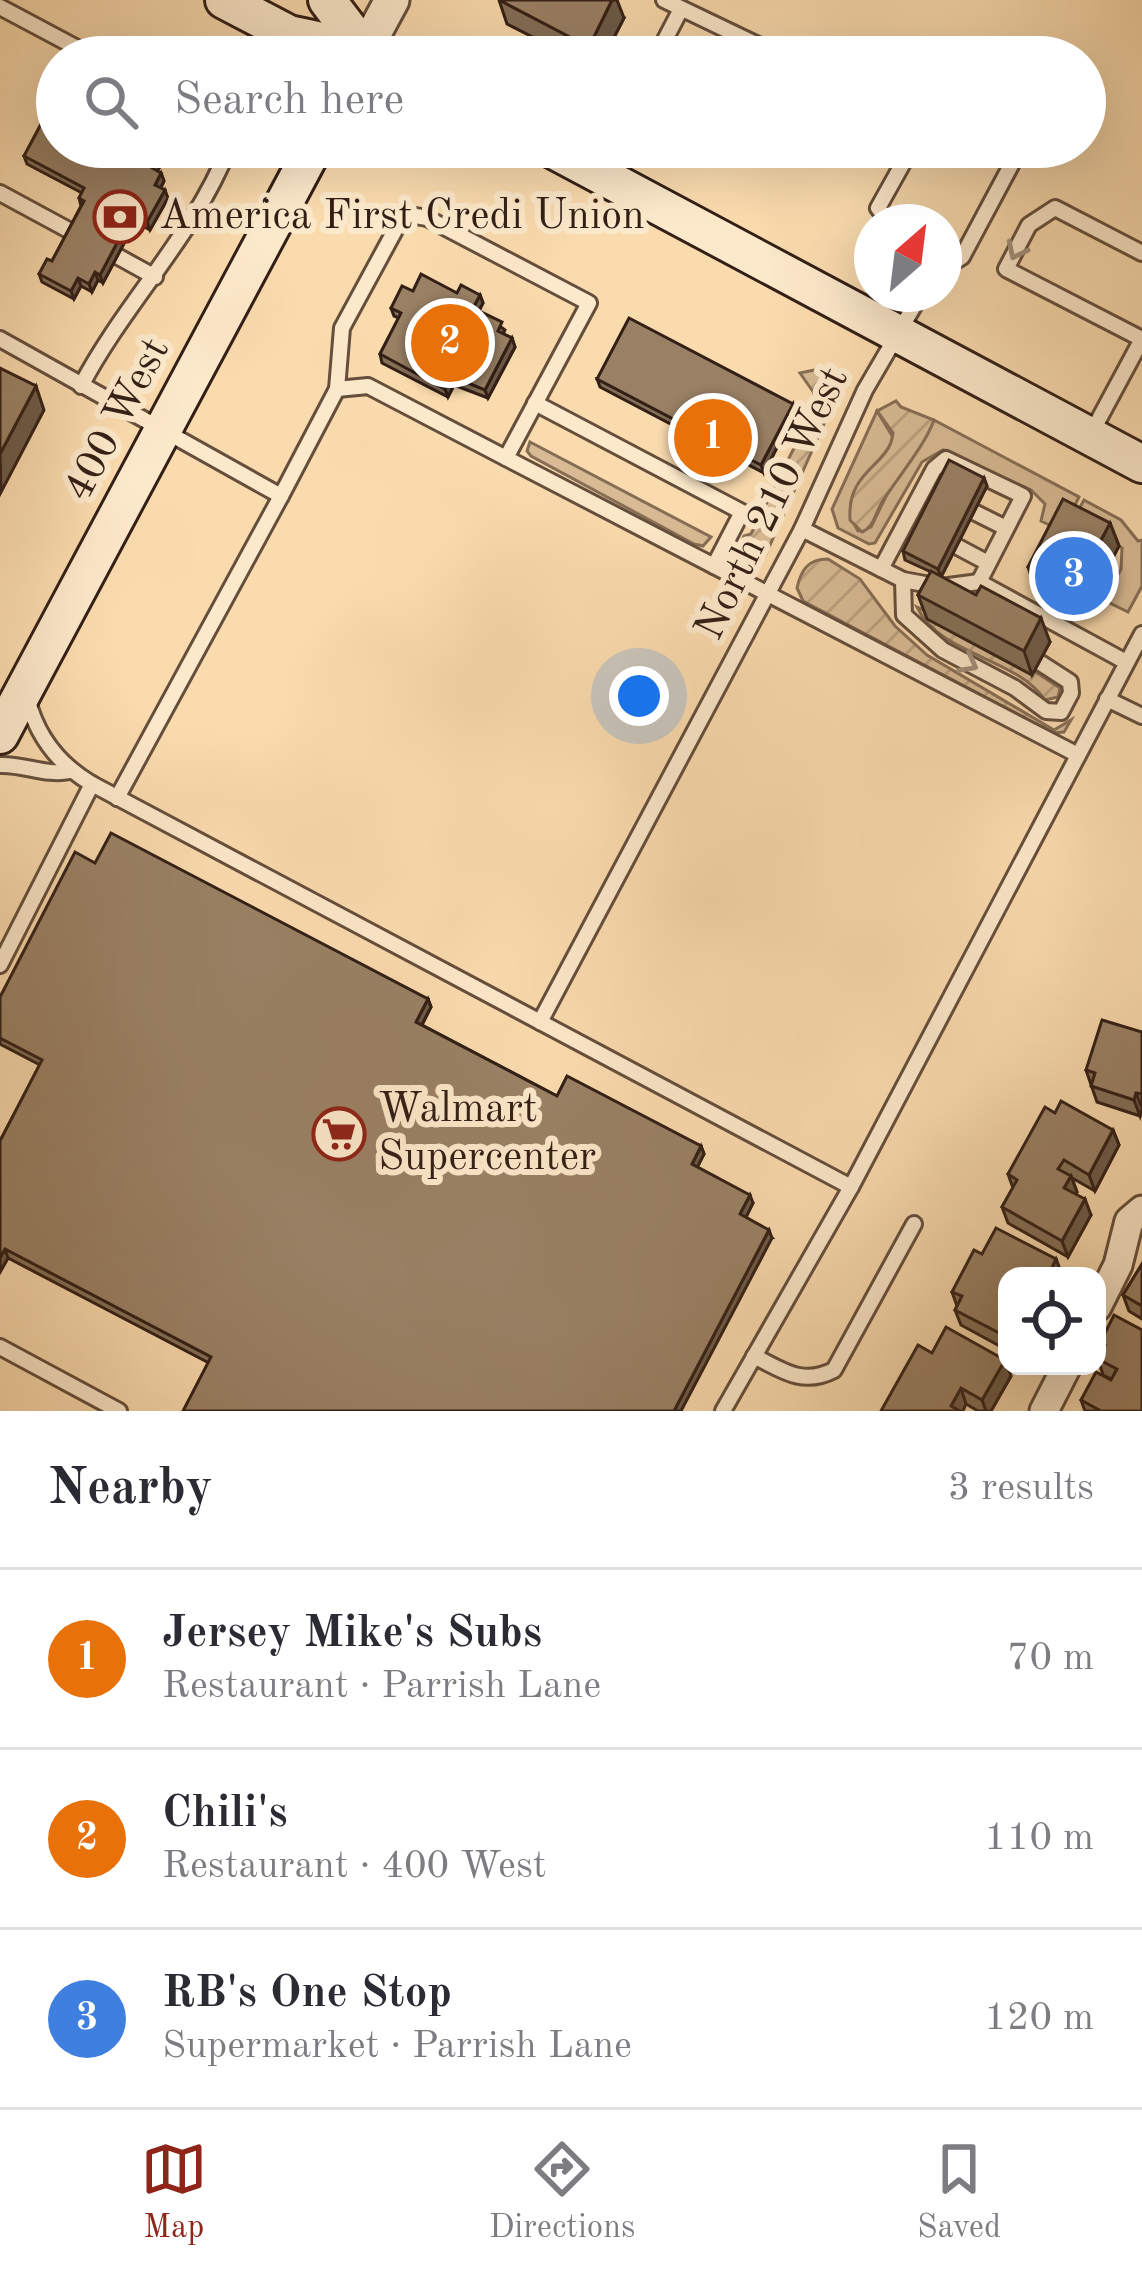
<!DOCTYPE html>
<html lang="en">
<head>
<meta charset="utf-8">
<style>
	body { margin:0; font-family:"Old Standard TT",serif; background:#f7f7f7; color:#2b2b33 }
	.controls { position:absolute; right:36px; bottom:36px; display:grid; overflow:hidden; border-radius:24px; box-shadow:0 12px 48px #0002 }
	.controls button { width:108px; height:108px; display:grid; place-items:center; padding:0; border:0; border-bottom:3px solid #e1e1e2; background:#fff; color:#2b2b33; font:60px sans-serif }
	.compass { position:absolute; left:854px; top:204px; width:108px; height:108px; border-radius:50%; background:#fff; box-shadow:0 12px 48px #0002; rotate:28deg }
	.you { position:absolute; left:639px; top:696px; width:42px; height:42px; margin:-30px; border:9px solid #fff; border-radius:50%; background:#1a73e8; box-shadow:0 0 0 18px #1a73e833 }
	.badge { display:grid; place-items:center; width:78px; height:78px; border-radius:50%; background:#8f2418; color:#fff; font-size:39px; font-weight:700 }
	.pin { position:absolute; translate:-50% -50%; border:6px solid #fff; box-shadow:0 3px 12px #0006 }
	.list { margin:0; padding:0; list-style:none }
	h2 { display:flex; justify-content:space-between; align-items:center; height:156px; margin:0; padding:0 48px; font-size:51px }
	h2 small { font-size:39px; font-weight:400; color:#7c7c81 }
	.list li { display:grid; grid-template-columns:78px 1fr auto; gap:36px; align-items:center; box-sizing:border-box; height:180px; padding:0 48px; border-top:3px solid #e1e1e2 }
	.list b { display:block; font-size:45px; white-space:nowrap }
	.list p { margin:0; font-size:39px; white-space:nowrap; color:#7c7c81 }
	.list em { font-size:39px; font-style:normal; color:#7c7c81 }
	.icon { flex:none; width:66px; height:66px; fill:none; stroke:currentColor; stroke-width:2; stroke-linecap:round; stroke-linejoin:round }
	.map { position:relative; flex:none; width:1142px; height:1411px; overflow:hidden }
	.search { position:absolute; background:#fff; box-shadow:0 12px 48px #0002; left:36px; right:36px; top:36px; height:132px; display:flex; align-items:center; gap:30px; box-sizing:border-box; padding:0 42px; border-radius:66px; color:#7c7c81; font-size:45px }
	.sheet { height:696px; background:#fff }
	nav { display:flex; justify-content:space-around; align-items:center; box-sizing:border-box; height:168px; border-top:3px solid #e1e1e2; background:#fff; font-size:33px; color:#7c7c81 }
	nav a { display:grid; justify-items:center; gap:6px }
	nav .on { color:#8f2418 }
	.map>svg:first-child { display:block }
	.grass { fill:#d8bb94; stroke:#866d55; stroke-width:3 }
	.garden { fill:url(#garden-furrows); stroke:#866d55; stroke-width:3 }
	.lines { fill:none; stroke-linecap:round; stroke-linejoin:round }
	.service-casing { stroke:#654e3c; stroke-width:20 }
	.minor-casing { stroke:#654e3c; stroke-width:33 }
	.tertiary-casing { stroke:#654e3c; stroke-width:39 }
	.secondary-casing { stroke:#331f16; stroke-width:42 }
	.service { stroke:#fce8ca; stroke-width:14 }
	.minor { stroke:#fce8ca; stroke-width:27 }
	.tertiary { stroke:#fce8ca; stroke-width:33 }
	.secondary { stroke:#fce8ca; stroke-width:36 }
	.wall { fill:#846f57; stroke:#331f16; stroke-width:3 }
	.shaded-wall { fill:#6c5a47; stroke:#331f16; stroke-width:3 }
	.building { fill:#9a8165; stroke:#331f16; stroke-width:3 }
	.oneway { stroke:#a28e79 }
	.labels { text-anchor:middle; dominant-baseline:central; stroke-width:12; stroke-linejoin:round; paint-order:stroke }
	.poi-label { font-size:42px; fill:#331f16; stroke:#fce8ca; text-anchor:start }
	.street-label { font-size:42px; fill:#331f16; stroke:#fce8ca }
</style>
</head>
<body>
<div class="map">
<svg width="1142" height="1411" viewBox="0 0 1142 1411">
	<defs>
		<pattern id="garden-furrows" width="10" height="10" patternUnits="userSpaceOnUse" patternTransform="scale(3)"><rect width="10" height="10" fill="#d8bb94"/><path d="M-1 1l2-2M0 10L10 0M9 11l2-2" fill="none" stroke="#baa07f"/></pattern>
	</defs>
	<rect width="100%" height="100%" fill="#fadbae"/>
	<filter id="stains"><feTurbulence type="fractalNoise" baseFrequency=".00167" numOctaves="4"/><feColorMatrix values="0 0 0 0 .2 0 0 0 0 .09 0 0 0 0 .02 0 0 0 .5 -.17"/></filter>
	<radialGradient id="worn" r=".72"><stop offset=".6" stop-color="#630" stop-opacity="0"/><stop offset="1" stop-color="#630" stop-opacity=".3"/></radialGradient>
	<!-- grass -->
	<g class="grass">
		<path d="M877 411 894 439C879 470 832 490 858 531L871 527 895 478 926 437 934 420 1079 497 1062 531 1041 521 1045 504 1031 490 943 450 922 462 875 543 869 544 838 528 832 509Z"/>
		<polygon points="530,442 711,537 703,546 694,544 531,456 527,451"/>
		<polygon points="1084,500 1121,520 1138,541 1142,540 1142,586 1128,612 1104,600 1121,569 1122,548 1072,522"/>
	</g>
	<!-- garden -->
	<g class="garden">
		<polygon points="819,369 839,372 835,399 766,554 757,567 740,568 733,562 744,536 751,534 816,404 814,393 800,373"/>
		<path d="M896 401 901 407 934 420C924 447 898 477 882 502 875 514 874 527 862 532L850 520C847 468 890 467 893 433L877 411Z"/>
		<path d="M828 559 860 579 895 626 927 655 1054 730 1071 720 1064 732 1053 733 803 601 797 588C801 570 808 559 828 559Z"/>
		<path d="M917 607 930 613 928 619 1031 674 1034 671 1060 688 1058 697 1045 700C1016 657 940 656 917 607Z"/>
	</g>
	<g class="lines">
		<!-- service casing -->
		<g class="service-casing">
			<g id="service">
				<polyline points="664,0 783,57"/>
				<polyline points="0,7 94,57"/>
				<polyline points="656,57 681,9"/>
				<polyline points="0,193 74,233"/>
				<polyline points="889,222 878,208 912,147"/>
				<polyline points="1142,253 1055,208 1029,225 1006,269 1142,339"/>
				<polyline points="117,256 155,277"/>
				<polyline points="944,268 962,257 1016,156 1003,147"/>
				<polyline points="0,339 281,496 337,389 342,328 400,221 410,215 427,218 589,303 506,458 1078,755"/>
				<path d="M81 386C125 302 194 236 229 147"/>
				<polyline points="337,389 368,386 506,458"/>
				<polyline points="535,403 742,512 714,566"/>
				<polyline points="1092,432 1142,339"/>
				<polyline points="974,512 1006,528"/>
				<polyline points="802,529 903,580 941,587 979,582 1126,662"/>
				<polyline points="956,546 988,563"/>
				<polyline points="881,569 934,469 946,459 1023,496 979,582"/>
				<polyline points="903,580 904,615 943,650 1015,688 1046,711 1061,712 1071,693 1070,682 1039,662"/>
				<path d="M27 697C36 735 58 764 92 784L851 1187"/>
				<polyline points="1107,699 1142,716"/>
				<path d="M0 765C24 764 46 776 70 771"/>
				<polyline points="117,798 281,496"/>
				<polyline points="0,965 92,784"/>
				<polyline points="540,1022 802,529 865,390 921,294"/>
				<polyline points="0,1347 119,1411"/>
				<path d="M754 1356C783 1371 803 1386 834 1370L914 1224"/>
				<polyline points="723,1411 851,1187 1142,634"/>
			</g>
		</g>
		<!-- minor casing -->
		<g class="minor-casing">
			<g id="minor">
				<polyline points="1097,1307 1118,1265 1129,1221 1142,1210"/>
				<polyline points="1044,1411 1067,1366"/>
			</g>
		</g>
		<!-- tertiary casing -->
		<g class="tertiary-casing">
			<polyline id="tertiary" points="365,50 392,0"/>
		</g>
		<!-- secondary casing -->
		<g class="secondary-casing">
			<g id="secondary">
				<polyline points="224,0 289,34 365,50 378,57"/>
				<polyline points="327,0 365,50"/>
				<polyline points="548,147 1142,464"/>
				<polyline points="0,735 314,147"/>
			</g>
		</g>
		<!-- service -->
		<use href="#service" class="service"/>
		<!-- minor -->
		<use href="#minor" class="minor"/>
		<!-- tertiary -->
		<use href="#tertiary" class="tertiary"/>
		<!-- secondary -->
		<use href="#secondary" class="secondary"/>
	</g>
	<!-- wall -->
	<g class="wall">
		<polygon points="499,0 624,18 604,57 572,57 507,24"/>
		<polygon points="57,147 154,147 155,151 152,156 160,167 157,171 161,173 164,181 161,188 168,198 150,230 141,225 136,235 130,232 103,283 98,280 92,292 81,286 74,299 42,282 39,274 52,261 81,206 79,198 82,193 27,164 24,156"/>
		<polygon points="413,291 480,295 483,303 479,311 505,330 503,334 512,338 515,347 488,398 454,385 448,397 382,363 380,354 399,318 394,316 391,308"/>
		<polygon points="597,379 795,412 764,473 600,387"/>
		<polygon points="984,478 987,486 941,577 1050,642 1032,675 927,619 918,595 931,572 905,560 903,551"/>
		<polygon points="1110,523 1119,546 1083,615 1036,591 1028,567"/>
		<polygon points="95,863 428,999 431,1007 422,1025 557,1096 701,1146 704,1154 697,1167 753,1203 746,1217 772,1238 209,1363 8,1258 0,1272 0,1141 40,1065 0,1044 0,997"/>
		<polygon points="1142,1032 1142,1109 1140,1116 1097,1102 1086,1070"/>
		<polygon points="1055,1113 1113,1130 1119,1145 1095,1191 1072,1178 1077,1192 1075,1194 1091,1215 1068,1257 1008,1223 1002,1207 1013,1188 1008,1174"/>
		<polygon points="982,1254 1056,1259 1062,1275 1007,1276 1007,1350 961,1325 955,1310 957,1306 952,1292"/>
		<polygon points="1142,1264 1142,1319 1129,1311 1123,1295"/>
		<polygon points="1142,1330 1142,1411 1085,1411 1081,1400 1111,1379 1103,1375 1098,1359 1102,1350 1100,1343"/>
		<polygon points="932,1353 1005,1360 1011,1376 991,1411 978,1411 966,1404"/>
	</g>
	<!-- shaded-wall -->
	<g class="shaded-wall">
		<polygon points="612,0 617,0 624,18 604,57 593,57 589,47"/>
		<polygon points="161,173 164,181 158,193 155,185"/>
		<polygon points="165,190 168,198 150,230 147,222"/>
		<polygon points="138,217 141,225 136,235 133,227"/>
		<polygon points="127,224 130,232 103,283 100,275"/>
		<polygon points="95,272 98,280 92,292 89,284"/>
		<polygon points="78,278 81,286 74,299 71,291"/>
		<polygon points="480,295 483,303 476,316 473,308"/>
		<polygon points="512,338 515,347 488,398 485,390"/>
		<polygon points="451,376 454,385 448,397 445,389"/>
		<polygon points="36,386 44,410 1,492 0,454"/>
		<polygon points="793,404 795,412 764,473 761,465"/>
		<polygon points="984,478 987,486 941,577 938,569"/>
		<polygon points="1110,523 1119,546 1083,615 1074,592"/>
		<polygon points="1041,618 1050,642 1032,675 1024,651"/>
		<polygon points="428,999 431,1007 419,1030 416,1022"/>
		<polygon points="1136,1093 1142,1108 1140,1116 1134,1100"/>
		<polygon points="1113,1130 1119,1145 1095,1191 1089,1175"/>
		<polygon points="701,1146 704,1154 695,1172 692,1164"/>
		<polygon points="1071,1176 1077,1192 1070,1204 1064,1188"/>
		<polygon points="750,1195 753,1203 743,1223 740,1214"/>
		<polygon points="1085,1199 1091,1215 1068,1257 1062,1241"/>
		<polygon points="769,1230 772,1238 681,1411 674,1411"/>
		<polygon points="5,1249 8,1258 0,1272 0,1258"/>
		<polygon points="1056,1259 1062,1275 1048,1276"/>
		<polygon points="1005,1360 1011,1376 991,1411 986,1411 982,1400"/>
		<polygon points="961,1388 966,1404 963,1411 953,1411 951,1406"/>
	</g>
	<!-- building -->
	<g class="building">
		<polygon points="499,0 612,0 589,47"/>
		<polygon points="694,41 725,57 685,57"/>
		<polygon points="57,120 57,147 150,147 147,153 157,159 152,168 161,173 155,185 165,190 147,222 138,217 133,227 127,224 100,275 95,272 89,284 78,278 71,291 39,274 47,259 52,261 84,201 79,198 84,188 24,156 41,124 52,129"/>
		<polygon points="421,274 457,293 461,285 480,295 473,308 502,322 498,331 512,338 485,390 451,376 445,389 380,354 401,313 391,308 402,286 413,291"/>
		<polygon points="629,318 793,404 761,465 597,379"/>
		<polygon points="0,368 36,386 0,454"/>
		<polygon points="949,460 984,478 938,569 903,551"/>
		<polygon points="1063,499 1110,523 1074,592 1028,567"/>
		<polygon points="931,571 976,595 981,586 1041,618 1024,651 918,595"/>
		<polygon points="111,833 428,999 416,1022 557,1096 567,1076 701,1146 692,1164 750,1195 740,1214 769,1230 674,1411 183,1411 211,1357 5,1249 0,1258 0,1141 42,1060 0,1038 0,997 75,852 95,863"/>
		<polygon points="1102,1020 1142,1032 1142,1094 1136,1093 1134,1100 1091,1086 1095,1073 1086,1070"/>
		<polygon points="1061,1101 1113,1130 1089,1175 1064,1160 1058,1169 1071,1176 1064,1188 1085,1199 1062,1241 1002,1207 1017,1180 1008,1174 1045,1107 1055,1113"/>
		<polygon points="996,1228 1056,1259 1048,1276 1007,1276 1007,1286 1003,1293 1007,1295 1007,1332 1005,1336 955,1310 962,1296 952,1292 974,1250 982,1254"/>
		<polygon points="1142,1264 1142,1306 1123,1295"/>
		<polygon points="1114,1315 1142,1330 1142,1411 1101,1411 1081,1400 1096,1372 1111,1380 1117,1369 1098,1359 1105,1345 1100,1343"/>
		<polygon points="946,1327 1005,1360 982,1400 961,1388 951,1406 960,1411 881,1411 918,1345 932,1353"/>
	</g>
	<!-- one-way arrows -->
	<defs><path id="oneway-chevron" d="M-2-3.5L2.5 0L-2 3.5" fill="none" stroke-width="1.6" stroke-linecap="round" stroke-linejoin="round" transform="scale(3)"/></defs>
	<g class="oneway">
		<use href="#oneway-chevron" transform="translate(1016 251) rotate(116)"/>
		<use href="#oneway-chevron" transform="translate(969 664) rotate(28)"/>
	</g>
	<!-- icons -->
	<defs>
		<g id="bank-ring" transform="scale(2.7)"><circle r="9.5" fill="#fce8ca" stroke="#8f2418" stroke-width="1.5"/><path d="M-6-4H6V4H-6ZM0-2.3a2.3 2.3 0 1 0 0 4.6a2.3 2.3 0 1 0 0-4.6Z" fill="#8f2418"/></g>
		<g id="supermarket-ring" transform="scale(2.7)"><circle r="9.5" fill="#fce8ca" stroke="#8f2418" stroke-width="1.5"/><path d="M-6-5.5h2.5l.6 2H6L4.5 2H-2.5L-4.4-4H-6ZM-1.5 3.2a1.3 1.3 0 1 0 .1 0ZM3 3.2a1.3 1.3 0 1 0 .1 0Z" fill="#8f2418"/></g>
	</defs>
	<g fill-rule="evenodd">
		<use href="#bank-ring" x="120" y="217"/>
		<use href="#supermarket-ring" x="339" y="1134"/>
	</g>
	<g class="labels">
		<!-- poi labels -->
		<g class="poi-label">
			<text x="159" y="217">America First Credi Union</text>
			<text x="378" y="1110">Walmart<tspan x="378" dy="48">Supercenter</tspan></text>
		</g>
		<!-- street labels -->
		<g class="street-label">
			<text transform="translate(118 420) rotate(-62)">400 West</text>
			<text transform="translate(773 504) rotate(-64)">North 210 West</text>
		</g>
	</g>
	<rect width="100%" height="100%" filter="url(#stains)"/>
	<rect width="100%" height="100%" fill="url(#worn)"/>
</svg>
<div class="controls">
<button><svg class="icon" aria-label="locate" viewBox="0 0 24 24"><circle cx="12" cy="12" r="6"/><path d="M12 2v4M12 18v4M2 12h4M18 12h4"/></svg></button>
</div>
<svg class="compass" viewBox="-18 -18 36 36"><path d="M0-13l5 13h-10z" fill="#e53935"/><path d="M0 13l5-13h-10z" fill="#7c7c81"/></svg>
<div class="you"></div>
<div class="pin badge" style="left:713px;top:438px;background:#e8710a">1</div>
<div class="pin badge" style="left:450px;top:343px;background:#e8710a">2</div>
<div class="pin badge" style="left:1074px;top:576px;background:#3f7fe0">3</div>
<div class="search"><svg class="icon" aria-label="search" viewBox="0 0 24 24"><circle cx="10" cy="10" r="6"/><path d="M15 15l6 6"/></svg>Search here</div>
</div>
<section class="sheet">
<h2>Nearby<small>3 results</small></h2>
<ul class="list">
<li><span class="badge" style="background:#e8710a">1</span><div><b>Jersey Mike's Subs</b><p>Restaurant · Parrish Lane</p></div><em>70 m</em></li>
<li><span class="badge" style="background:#e8710a">2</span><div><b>Chili's</b><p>Restaurant · 400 West</p></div><em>110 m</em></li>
<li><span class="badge" style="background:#3f7fe0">3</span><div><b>RB's One Stop</b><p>Supermarket · Parrish Lane</p></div><em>120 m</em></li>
</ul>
</section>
<nav>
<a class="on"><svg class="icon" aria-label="map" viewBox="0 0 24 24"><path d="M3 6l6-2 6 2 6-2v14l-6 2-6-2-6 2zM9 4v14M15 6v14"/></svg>Map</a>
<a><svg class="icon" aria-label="directions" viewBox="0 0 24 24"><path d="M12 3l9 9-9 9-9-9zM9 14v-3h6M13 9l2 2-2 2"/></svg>Directions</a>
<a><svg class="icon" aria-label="saved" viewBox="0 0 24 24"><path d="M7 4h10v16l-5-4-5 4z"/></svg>Saved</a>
</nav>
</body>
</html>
